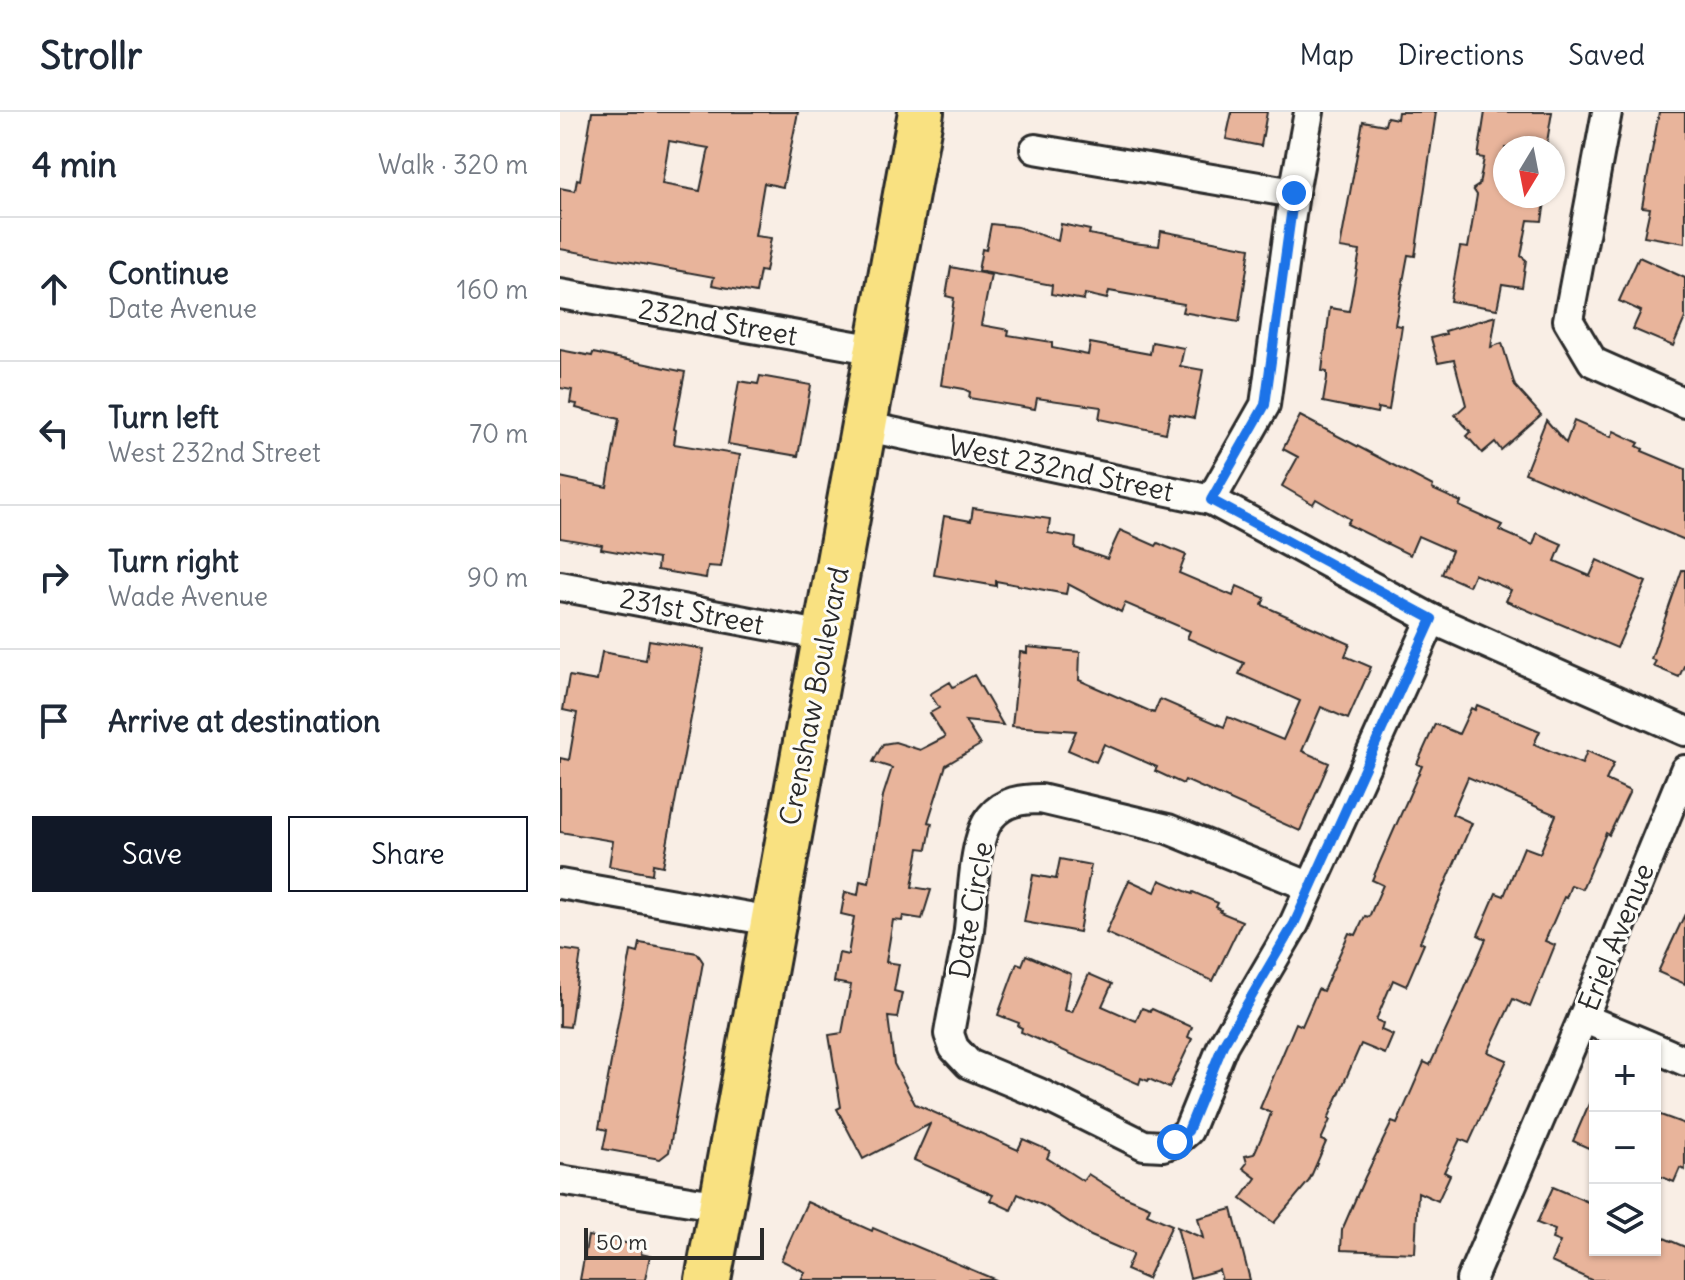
<!DOCTYPE html>
<html lang="en">
<head>
<meta charset="utf-8">
<style>
	body { margin:0; font-family:Delius,sans-serif; background:#f2f2f3; color:#1f2937 }
	.controls { position:absolute; right:24px; bottom:24px; display:grid; overflow:hidden; border-radius:0px; box-shadow:0 2px 6px #0004 }
	.controls button { width:72px; height:72px; display:grid; place-items:center; padding:0; border:0; border-bottom:2px solid #e0e1e3; background:#fff; color:#1f2937; font:40px sans-serif }
	.compass { position:absolute; left:933px; top:24px; width:72px; height:72px; border-radius:50%; background:#fff; box-shadow:0 2px 6px #0004; rotate:190deg }
	.scale { position:absolute; left:24px; bottom:20px; width:180px; box-sizing:border-box; padding-left:8px; border:4px solid #2b2b2b; border-top:0; font-size:22px; line-height:28px; white-space:nowrap; color:#2b2b2b; -webkit-text-stroke:6px #fdfcf7; paint-order:stroke }
	.stop { position:absolute; width:24px; height:24px; margin:-18px; border:6px solid #1a73e8; border-radius:50%; background:#fff }
	.stop.end { background:#1a73e8; border-color:#fff; box-shadow:0 2px 8px #0008 }
	.list { margin:0; padding:0; list-style:none }
	h2 { display:flex; justify-content:space-between; align-items:center; height:104px; margin:0; padding:0 32px; font-size:34px }
	h2 small { font-size:26px; font-weight:400; color:#747a83 }
	.list li { display:grid; grid-template-columns:52px 1fr auto; gap:24px; align-items:center; box-sizing:border-box; height:144px; padding:0 32px; border-top:2px solid #e0e1e3 }
	.list b { display:block; font-size:30px; white-space:nowrap }
	.list p { margin:0; font-size:26px; white-space:nowrap; color:#747a83 }
	.list em { font-size:26px; font-style:normal; color:#747a83 }
	.actions { display:flex; gap:16px; padding:24px 32px }
	.actions a { flex:1; padding:18px 0; border:2px solid #111827; border-radius:0px; text-align:center; font-size:28px; color:#111827 }
	.actions .main { background:#111827; color:#fff }
	.icon { flex:none; width:44px; height:44px; fill:none; stroke:currentColor; stroke-width:2; stroke-linecap:round; stroke-linejoin:round }
	.map { position:relative; flex:none; width:1125px; height:1168px; overflow:hidden }
	header { display:flex; align-items:center; gap:48px; box-sizing:border-box; height:112px; padding:0 40px; background:#fff; border-bottom:2px solid #e0e1e3 }
	header strong { font-size:38px }
	nav { display:flex; gap:44px; margin-inline-start:auto; font-size:28px }
	main { display:flex }
	aside { flex:1; background:#fff }
	.map>svg:first-child { display:block }
	.building { fill:#e8b49b; stroke:#2b2b2b; stroke-width:2; fill-rule:evenodd }
	.lines { fill:none; stroke-linecap:round; stroke-linejoin:round }
	.street-casing { stroke:#2b2b2b; stroke-width:34 }
	.primary-casing { stroke:#2b2b2b; stroke-width:50 }
	.street { stroke:#fdfcf7; stroke-width:28 }
	.primary { stroke:#f9e181; stroke-width:44 }
	.route { stroke:#1a73e8; stroke-width:10 }
	.labels { text-anchor:middle; dominant-baseline:central; stroke-width:6; stroke-linejoin:round; paint-order:stroke }
	.street-label { font-size:28px; fill:#2b2b2b; stroke:#fdfcf7 }
</style>
</head>
<body>
<header>
<strong>Strollr</strong>
<nav><a>Map</a><a>Directions</a><a>Saved</a></nav>
</header>
<main>
<aside>
<h2>4 min<small>Walk · 320 m</small></h2>
<ul class="list">
<li><svg class="icon" aria-label="ahead" viewBox="0 0 24 24"><path d="M12 20V5M6 11l6-6 6 6"/></svg><div><b>Continue</b><p>Date Avenue</p></div><em>160 m</em></li>
<li><svg class="icon" aria-label="left" viewBox="0 0 24 24"><path d="M17 20v-9H6M10 6l-5 5 5 5"/></svg><div><b>Turn left</b><p>West 232nd Street</p></div><em>70 m</em></li>
<li><svg class="icon" aria-label="right" viewBox="0 0 24 24"><path d="M7 20v-9h11M14 6l5 5-5 5"/></svg><div><b>Turn right</b><p>Wade Avenue</p></div><em>90 m</em></li>
<li><svg class="icon" aria-label="arrive" viewBox="0 0 24 24"><path d="M6 21V4h12l-3 4 3 4H6"/></svg><div><b>Arrive at destination</b></div></li>
</ul>
<div class="actions"><a class="main">Save</a><a>Share</a></div>
</aside>
<div class="map">
<svg width="1125" height="1168" viewBox="0 0 1125 1168">
	<rect width="100%" height="100%" fill="#f9eee5"/>
	<filter id="ink" filterUnits="userSpaceOnUse"><feTurbulence type="fractalNoise" baseFrequency=".0125" numOctaves="2"/><feDisplacementMap in="SourceGraphic" scale="16" xChannelSelector="R" yChannelSelector="G"/><feConvolveMatrix kernelMatrix="1 2 1 2 8 2 1 2 1" color-interpolation-filters="sRGB"/></filter>
	<g filter="url(#ink)">
		<!-- building -->
		<g class="building">
			<path d="M32 0H238L223 75 204 71 195 124 211 126 205 160 200 159 196 181 152 173 154 165 0 137V76L15 79 17 67 20 68ZM109 29 149 36 140 79 102 72Z"/>
			<polygon points="672,0 707,0 701,34 666,27"/>
			<polygon points="838,0 876,0 855,144 848,143 835,213 842,214 829,298 818,296 817,301 763,290 767,266 767,260 762,259 770,196 789,199 800,139 780,136 803,9 825,13 827,5 837,7"/>
			<polygon points="925,0 992,0 986,36 945,36 945,84 986,84 982,109 968,108 961,144 966,148 962,175 942,172 937,197 890,189 900,135 908,136 917,83 913,77 919,73 924,46 918,45"/>
			<polygon points="1099,0 1125,0 1125,131 1084,124 1090,96 1082,95"/>
			<polygon points="431,112 458,115 498,129 501,112 530,118 529,122 573,131 599,134 601,119 690,136 679,210 622,200 624,192 549,179 547,187 525,182 524,188 491,182 492,173 418,159 422,137 426,138"/>
			<polygon points="1079,145 1125,166 1125,206 1113,234 1073,217 1081,199 1059,189"/>
			<polygon points="391,155 431,163 421,213 449,218 448,223 492,230 492,236 528,243 530,231 590,242 592,230 624,236 620,254 643,258 634,306 610,301 606,321 539,307 541,295 477,286 475,297 409,286 410,280 404,277 381,273 394,186 386,184"/>
			<polygon points="936,204 931,235 942,231 955,274 981,303 941,338 935,330 922,341 907,324 911,320 895,303 906,293 894,248 878,251 871,226 886,222 885,219"/>
			<polygon points="0,238 32,244 33,241 125,260 114,317 116,318 114,332 180,343 161,455 148,454 146,466 97,458 98,447 41,437 42,433 0,426 0,365 47,375 59,307 16,296 17,292 10,291 12,278 0,276"/>
			<polygon points="200,264 251,273 238,344 168,332 179,269 198,272"/>
			<polygon points="740,304 873,374 872,377 901,390 899,394 942,413 939,418 973,433 977,421 1002,432 995,449 1030,464 1037,448 1086,470 1057,536 946,489 951,478 914,462 909,474 882,462 892,439 858,424 850,443 787,412 790,407 756,387 753,392 722,374 738,345 723,337"/>
			<polygon points="986,308 1006,331 1014,309 1051,325 1054,319 1079,331 1077,334 1083,337 1082,339 1125,357 1125,428 965,361"/>
			<polygon points="413,396 490,407 488,421 516,426 515,436 547,447 560,418 596,434 598,431 626,443 619,461 673,484 677,474 705,486 702,493 790,532 785,544 811,555 788,607 761,595 742,639 769,651 740,719 625,668 623,672 595,659 597,655 544,632 536,650 508,638 516,619 452,614 460,540 467,541 467,535 520,540 519,568 594,601 600,587 664,615 668,605 723,628 740,589 679,562 684,551 627,526 630,519 565,491 561,500 508,472 506,482 436,469 436,474 374,463 384,404 411,409"/>
			<polygon points="1122,458 1125,458 1125,552 1119,565 1093,554 1096,549 1091,547"/>
			<polygon points="89,528 144,537 103,754 93,752 92,762 49,754 53,729 0,720 0,646 9,648 17,601 3,598 9,564 37,569 42,540 86,548"/>
			<polygon points="414,563 443,613 405,609 420,633 386,653 368,710 372,711 367,737 359,736 352,775 371,778 362,807 343,804 342,809 333,808 326,850 339,852 334,879 342,881 337,906 328,905 334,952 355,992 458,1038 463,1027 490,1039 487,1046 523,1069 528,1062 560,1082 590,1095 587,1102 612,1113 587,1167 566,1158 573,1142 531,1124 484,1094 458,1082 451,1098 430,1088 433,1083 354,1048 370,1012 303,1047 277,997 281,995 269,923 282,921 291,873 274,870 279,841 288,843 294,805 281,802 285,780 298,783 300,769 309,771 323,684 332,656 313,650 323,632 335,630 360,638 385,625 370,601 379,596 370,582 390,570 393,575"/>
			<polygon points="917,593 980,619 974,632 1022,652 1027,639 1054,651 1046,668 1070,679 1049,723 1046,721 1022,777 1011,773 1006,786 1004,785 985,829 995,833 970,895 953,887 928,940 947,948 909,1031 900,1027 884,1060 890,1063 878,1089 858,1080 855,1141 781,1138 782,1118 805,1065 832,1010 837,1012 864,950 870,953 899,890 926,827 918,823 936,781 944,784 964,735 980,741 996,703 908,665 892,702 912,711 860,830 864,832 846,874 833,868 816,908 823,911 821,918 833,923 825,942 801,932 768,1007 770,1008 761,1028 766,1030 749,1069 714,1111 681,1087 696,1066 683,1056 687,1051 685,1044 694,1042 706,1015 711,1001 700,996 736,911 742,914 758,877 763,879 789,821 796,823 805,804 809,805 823,773 812,768 862,654 857,652 875,612 899,622 911,596 915,598"/>
			<polygon points="500,747 531,753 519,820 464,810 473,763 496,767"/>
			<polygon points="569,768 595,780 600,768 632,782 633,780 658,791 656,795 661,798 660,800 682,809 653,869 546,821"/>
			<polygon points="1125,802 1125,872 1098,860"/>
			<polygon points="80,831 137,841 143,850 109,1040 100,1047 43,1037 47,1018 39,1016 71,839 78,841"/>
			<polygon points="0,837 21,840 10,915 0,914"/>
			<polygon points="466,843 511,862 504,898 512,900 529,862 552,872 542,894 576,909 582,896 590,899 592,897 632,915 628,925 632,927 609,976 589,967 588,969 581,966 579,972 461,920 462,916 458,914 459,911 438,903 457,851 462,853"/>
			<polygon points="1035,978 1035,1039 1013,1029"/>
			<polygon points="1095,1001 1125,1012 1125,1058 1120,1056 1114,1070 1095,1062"/>
			<polygon points="993,1075 1035,1093 1035,1138 1095,1138 1095,1122 1125,1135 1125,1168 1031,1168 991,1150 1000,1130 992,1127 995,1118 977,1111"/>
			<polygon points="247,1090 312,1119 313,1116 436,1168 241,1168 245,1160 221,1148"/>
			<polygon points="672,1097 690,1168 662,1168 659,1158 630,1166 617,1115 643,1126 638,1106"/>
			<polygon points="28,1124 82,1134 81,1142 90,1144 85,1168 20,1168"/>
		</g>
		<g class="lines">
			<!-- street casing -->
			<g class="street-casing">
				<g id="street">
					<polyline points="1047,0 1008,208 1033,250 1125,291"/>
					<polyline points="475,37 734,81"/>
					<polyline points="0,182 317,238"/>
					<polyline points="303,314 651,388 872,507 1125,619"/>
					<polyline points="651,388 705,293 734,81 749,0"/>
					<polyline points="0,474 265,524"/>
					<polyline points="0,772 212,809"/>
					<path d="M751 775 608 717 481 687C462 687 444 689 431 705 412 727 413 795 408 825 402 858 394 890 389 922L394 936 409 952 479 981 584 1033 603 1034 615 1030 628 1019 663 933 734 812 872 507"/>
					<polyline points="1023,906 1090,934"/>
					<polyline points="1095,936 1125,949"/>
					<polyline points="0,1068 161,1094"/>
					<polyline points="911,1168 1023,906 1125,658"/>
				</g>
			</g>
			<!-- primary casing -->
			<g class="primary-casing">
				<polyline id="primary" points="148,1168 361,0"/>
			</g>
			<!-- street -->
			<use href="#street" class="street"/>
			<!-- primary -->
			<use href="#primary" class="primary"/>
		</g>
	</g>
	<g class="lines" filter="url(#ink)">
		<!-- route -->
		<polyline class="route" points="615,1030 628,1019 663,933 734,812 872,507 651,388 705,293 734,81"/>
	</g>
	<g class="labels">
		<!-- street labels -->
		<g class="street-label">
			<text transform="translate(158 210) rotate(10)">232nd Street</text>
			<text transform="translate(501 356) rotate(12)">West 232nd Street</text>
			<text transform="translate(132 499) rotate(11)">231st Street</text>
			<text transform="translate(254 584) rotate(-79)">Crenshaw Boulevard</text>
			<text transform="translate(411 798) rotate(-80)">Date Circle</text>
			<text transform="translate(1056 825) rotate(-68)">Eriel Avenue</text>
		</g>
	</g>
</svg>
<div class="controls">
<button>+</button>
<button>−</button>
<button><svg class="icon" aria-label="layers" viewBox="0 0 24 24"><path d="M12 4l9 5-9 5-9-5zM3 14l9 5 9-5"/></svg></button>
</div>
<svg class="compass" viewBox="-18 -18 36 36"><path d="M0-13l5 13h-10z" fill="#e53935"/><path d="M0 13l5-13h-10z" fill="#747a83"/></svg>
<div class="scale">50 m</div>
<div class="stop" style="left:615px;top:1030px"></div>
<div class="stop end" style="left:734px;top:81px"></div>
</div>
</main>
</body>
</html>
